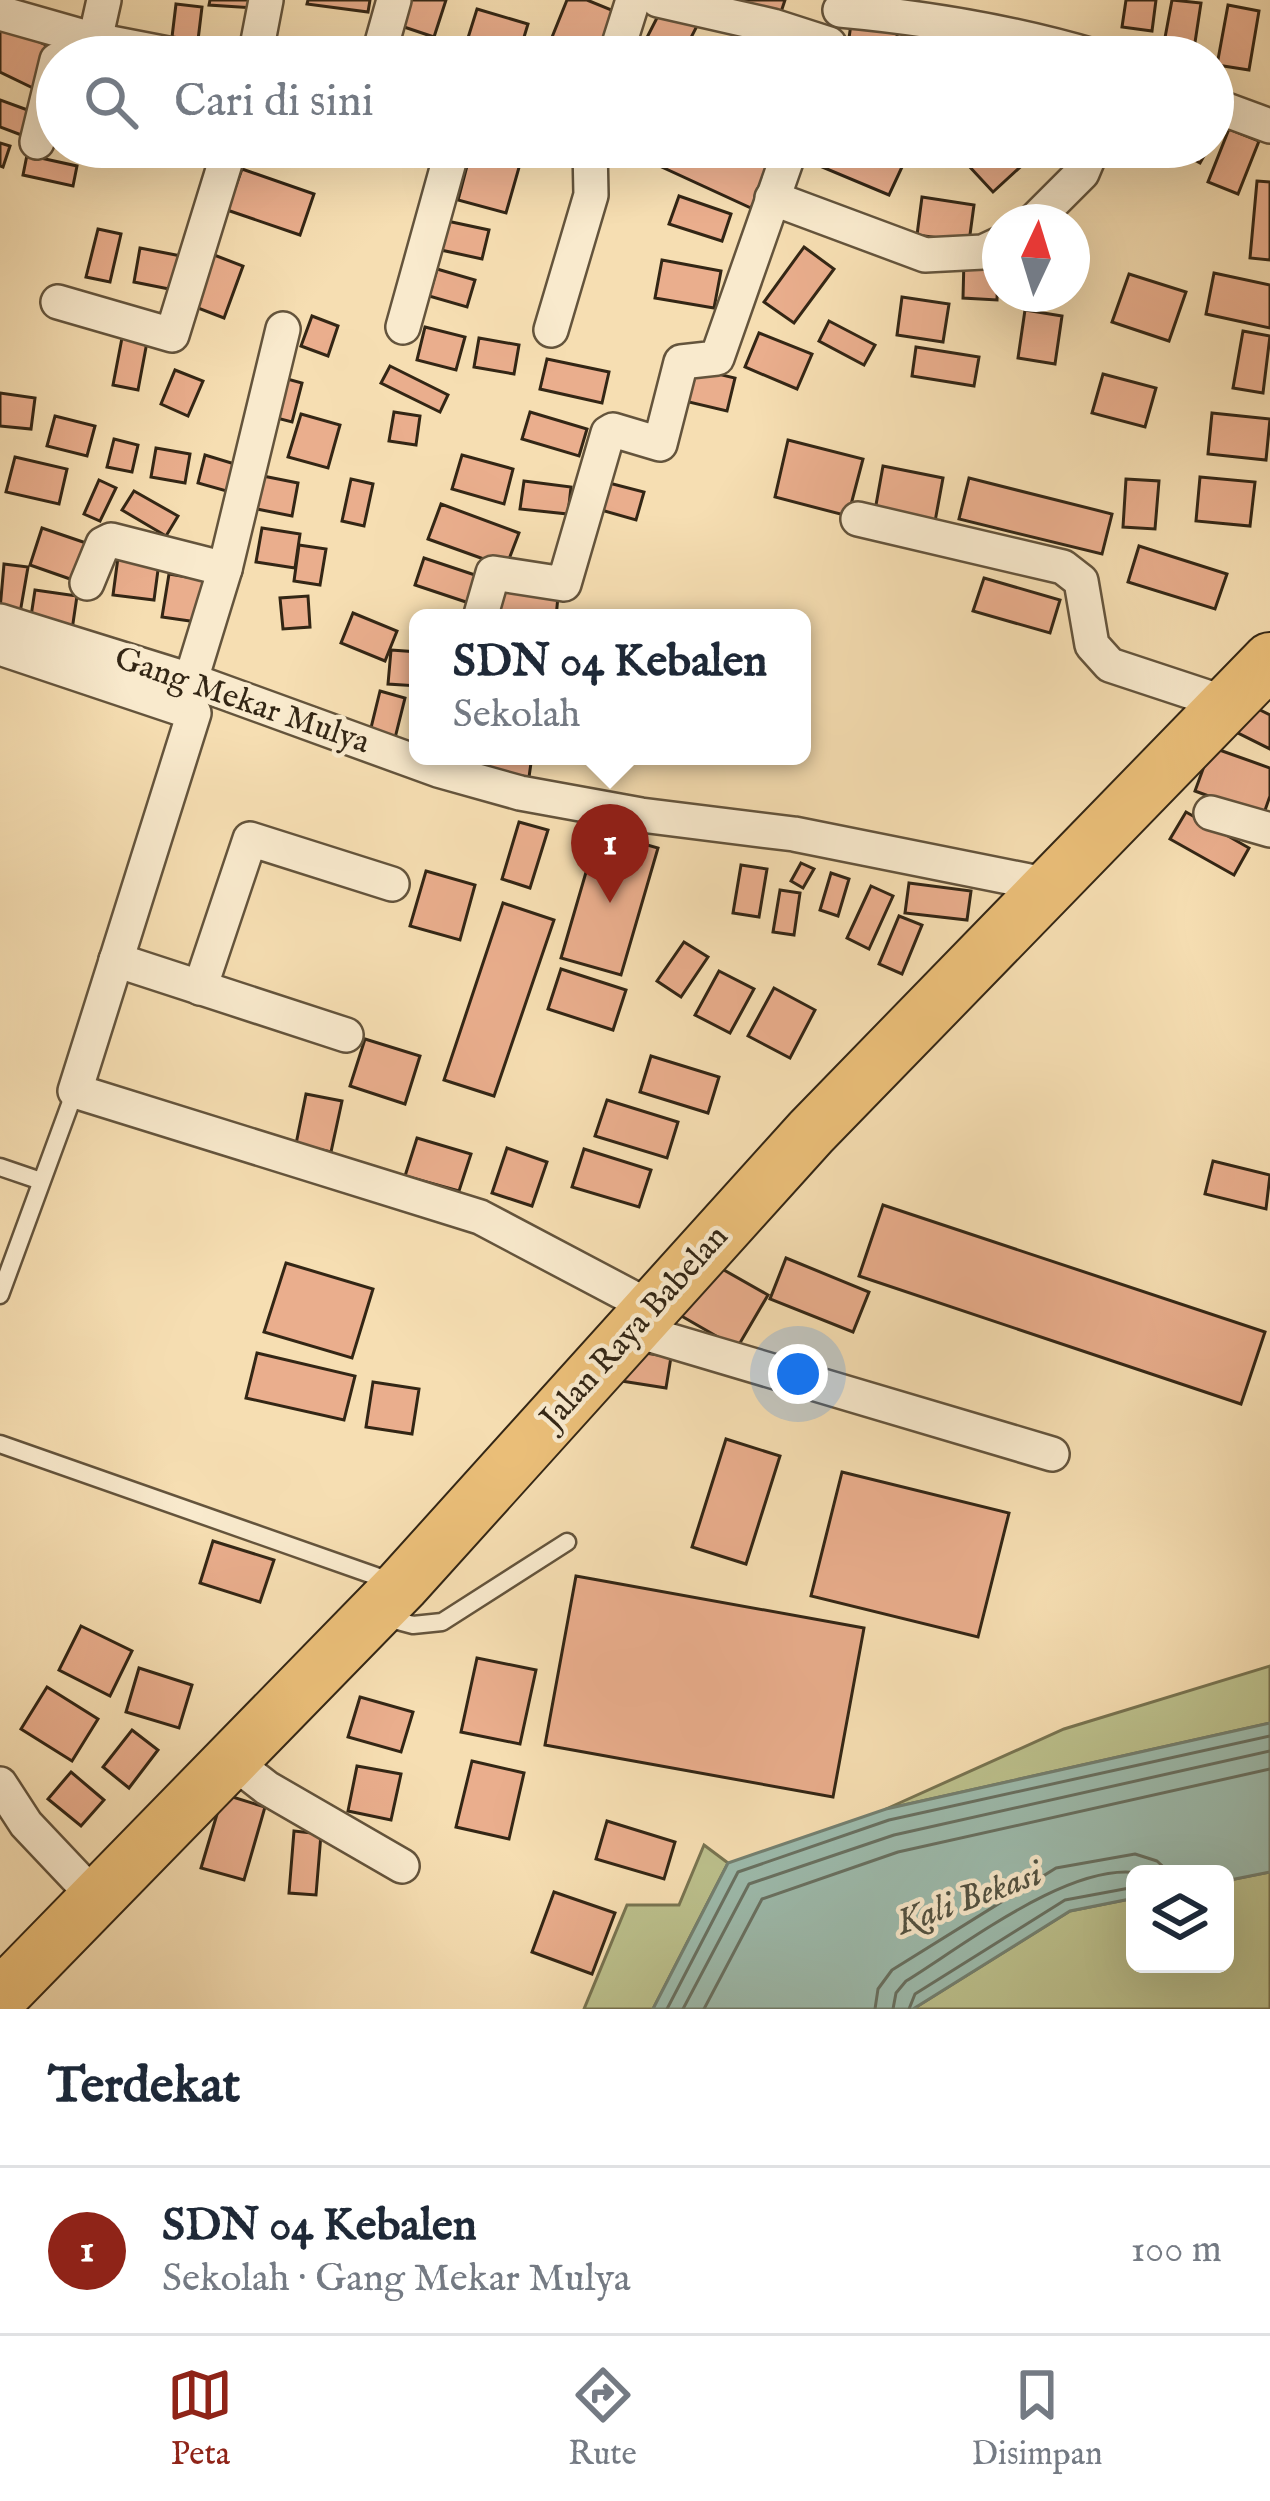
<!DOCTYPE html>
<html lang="id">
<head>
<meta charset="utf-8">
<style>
	body { margin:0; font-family:"IM FELL English",serif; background:#f6f6f7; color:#1f2937 }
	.controls { position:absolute; right:36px; bottom:36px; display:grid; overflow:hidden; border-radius:18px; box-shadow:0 12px 48px #0002 }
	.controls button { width:108px; height:108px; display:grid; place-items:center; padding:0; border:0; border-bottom:3px solid #e0e1e3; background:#fff; color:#1f2937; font:60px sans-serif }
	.compass { position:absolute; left:982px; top:204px; width:108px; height:108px; border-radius:50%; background:#fff; box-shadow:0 12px 48px #0002; rotate:4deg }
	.you { position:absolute; left:798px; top:1374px; width:42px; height:42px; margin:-30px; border:9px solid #fff; border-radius:50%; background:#1a73e8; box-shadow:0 0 0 18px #1a73e833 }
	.badge { display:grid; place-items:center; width:78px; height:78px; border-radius:50%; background:#8f2418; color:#fff; font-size:39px; font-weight:700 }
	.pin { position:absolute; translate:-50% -99px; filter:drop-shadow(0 3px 6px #0008) }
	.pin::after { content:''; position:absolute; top:63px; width:42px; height:36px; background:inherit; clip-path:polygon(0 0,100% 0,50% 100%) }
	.popup { position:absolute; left:409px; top:609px; width:402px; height:156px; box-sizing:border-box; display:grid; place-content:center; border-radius:18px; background:#fff; filter:drop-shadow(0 3px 9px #0005); font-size:39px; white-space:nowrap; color:#747a83 }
	.popup b { font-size:45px; color:#1f2937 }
	.popup::after { content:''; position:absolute; left:50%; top:100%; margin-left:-24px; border:24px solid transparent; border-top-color:#fff }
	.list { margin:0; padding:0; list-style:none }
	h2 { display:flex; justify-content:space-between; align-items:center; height:156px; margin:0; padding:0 48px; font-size:51px }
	h2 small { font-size:39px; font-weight:400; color:#747a83 }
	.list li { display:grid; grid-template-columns:78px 1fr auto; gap:36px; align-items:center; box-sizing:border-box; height:168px; padding:0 48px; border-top:3px solid #e0e1e3 }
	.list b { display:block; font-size:45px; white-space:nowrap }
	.list p { margin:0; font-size:39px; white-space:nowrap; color:#747a83 }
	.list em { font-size:39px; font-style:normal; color:#747a83 }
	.icon { flex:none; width:66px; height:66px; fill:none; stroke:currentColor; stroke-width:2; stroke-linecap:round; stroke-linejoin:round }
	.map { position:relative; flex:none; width:1270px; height:2009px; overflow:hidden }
	.search { position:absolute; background:#fff; box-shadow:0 12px 48px #0002; left:36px; right:36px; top:36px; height:132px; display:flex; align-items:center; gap:30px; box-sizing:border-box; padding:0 42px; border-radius:66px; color:#747a83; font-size:45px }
	.sheet { height:324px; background:#fff }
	nav { display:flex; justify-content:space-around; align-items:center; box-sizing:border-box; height:168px; border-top:3px solid #e0e1e3; background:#fff; font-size:33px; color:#747a83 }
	nav a { display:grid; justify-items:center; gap:6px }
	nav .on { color:#8f2418 }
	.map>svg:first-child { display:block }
	.green { fill:#bcc18d; stroke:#787451; stroke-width:3 }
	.water { fill:#9dbcae; stroke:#738071; stroke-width:3 }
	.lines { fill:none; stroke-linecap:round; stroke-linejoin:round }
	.shore { stroke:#687162; stroke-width:3 }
	.building { fill:#eaae8d; stroke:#332615; stroke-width:3 }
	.service-casing { stroke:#64543c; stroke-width:21 }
	.minor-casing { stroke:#64543c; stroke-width:38 }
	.primary-casing { stroke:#332615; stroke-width:58 }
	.service { stroke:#f9eacd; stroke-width:16 }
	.minor { stroke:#f9eacd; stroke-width:33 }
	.primary { stroke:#ebbf79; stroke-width:54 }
	.labels { text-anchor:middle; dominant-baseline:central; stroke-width:9; stroke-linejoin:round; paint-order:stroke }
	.street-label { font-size:33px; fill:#332615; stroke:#f9eacd }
	.water-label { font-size:36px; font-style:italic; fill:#535343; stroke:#f9eacd }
</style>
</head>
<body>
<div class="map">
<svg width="1270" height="2009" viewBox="0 0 1270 2009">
	<rect width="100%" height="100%" fill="#f6deb2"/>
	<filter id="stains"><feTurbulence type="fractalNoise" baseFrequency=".00167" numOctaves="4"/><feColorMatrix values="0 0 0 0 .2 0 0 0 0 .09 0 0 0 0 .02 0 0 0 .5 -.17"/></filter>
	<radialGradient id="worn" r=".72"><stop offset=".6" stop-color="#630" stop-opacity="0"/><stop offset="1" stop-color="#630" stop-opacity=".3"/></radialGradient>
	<!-- green -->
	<g class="green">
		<polygon points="1270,1666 1270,1723 886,1809 1064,1729"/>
		<polygon points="704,1845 728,1863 653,2009 584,2009 627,1905 679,1905"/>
		<polygon points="1270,1872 1270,2009 913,2009 1070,1911 1135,1898 1135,1964 1225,1964 1225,1881"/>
	</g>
	<!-- water -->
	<polygon class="water" points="1270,1723 1270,1872 1225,1881 1225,1874 1135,1874 1135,1898 1070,1911 913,2009 653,2009 728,1863 886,1809"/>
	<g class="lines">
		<!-- shore -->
		<g class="shore">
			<polyline points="667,2009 738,1872 889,1820 1270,1736"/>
			<polyline points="683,2009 749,1884 894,1835 1270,1751"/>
			<polyline points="704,2009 762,1899 898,1852 1270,1769"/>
			<polyline points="875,2009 878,1989 892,1970 1056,1868 1135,1854 1157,1861 1171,1874"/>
			<path d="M893 2009 896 1993 906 1981C963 1946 1075 1858 1143 1874"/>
			<polyline points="909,2009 915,1994 1065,1900 1135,1887"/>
		</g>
	</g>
	<!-- building -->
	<g class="building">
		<polygon points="210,0 254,0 254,8 209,5"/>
		<polygon points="308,0 370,0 368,12 307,4"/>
		<polygon points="405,0 446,0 434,37 398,25"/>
		<polygon points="567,0 587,0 614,11 596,57 544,57"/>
		<polygon points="733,0 785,0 780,15"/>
		<polygon points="1126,0 1156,0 1152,31 1122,27"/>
		<polygon points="1172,0 1201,3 1194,49 1164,43"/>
		<polygon points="176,4 202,7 198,40 172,37"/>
		<polygon points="1228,5 1259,11 1249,70 1217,65"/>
		<polygon points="662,8 697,26 681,57 637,57"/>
		<polygon points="477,9 528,24 518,57 462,57"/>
		<polygon points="852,17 899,25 894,53 848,45"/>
		<polygon points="0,23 52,48 33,88 0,72"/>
		<polygon points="786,36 819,57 775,57"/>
		<polygon points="0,100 33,112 24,136 0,127"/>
		<polygon points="1229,129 1259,141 1238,194 1208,182"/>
		<polygon points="0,143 10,146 3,167 0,166"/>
		<polygon points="259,147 309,147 305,160"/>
		<polygon points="340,147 390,147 389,161 339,158"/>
		<polygon points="472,147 522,157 506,213 458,200"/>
		<polygon points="658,147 727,147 771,167 751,208 651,162"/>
		<polygon points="831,147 855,147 902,167 889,195 822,167"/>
		<polygon points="959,147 1042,147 993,192 955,151"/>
		<polygon points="1171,147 1209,147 1200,163"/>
		<polygon points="27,155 77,166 73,186 23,175"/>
		<polygon points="242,169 314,194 300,235 227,210"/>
		<polygon points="1257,181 1270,182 1270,260 1250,258"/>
		<polygon points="679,196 731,214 722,241 669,224"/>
		<polygon points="922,197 974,205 969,242 917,235"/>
		<polygon points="447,221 489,230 482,259 441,250"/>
		<polygon points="98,229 121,234 110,282 86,277"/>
		<polygon points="804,247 834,269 794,323 764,302"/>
		<polygon points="140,248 186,257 179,291 134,282"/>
		<polygon points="209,253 243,266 224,318 190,305"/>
		<polygon points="964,259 998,260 997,300 963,298"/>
		<polygon points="662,260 721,271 714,308 655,298"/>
		<polygon points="437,269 475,280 467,307 429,296"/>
		<polygon points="1214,273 1270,285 1270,328 1206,314"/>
		<polygon points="1129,274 1186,292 1169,341 1112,322"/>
		<polygon points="902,297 949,304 943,342 897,335"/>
		<polygon points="1025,310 1062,316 1055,364 1018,358"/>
		<polygon points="312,316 338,326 328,356 301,346"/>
		<polygon points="829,321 875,345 864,365 819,341"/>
		<polygon points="425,327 465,337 456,370 417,360"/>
		<polygon points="1243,331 1270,336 1263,393 1233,388"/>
		<polygon points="759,333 812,354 797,389 745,367"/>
		<polygon points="122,338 147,342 138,390 113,385"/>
		<polygon points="479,338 519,345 514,374 474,367"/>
		<polygon points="916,347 979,357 974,386 912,376"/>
		<polygon points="547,359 609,372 602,403 540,389"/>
		<polygon points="390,366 448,395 440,412 381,383"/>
		<polygon points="684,366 735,378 727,411 676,399"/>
		<polygon points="175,370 203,381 188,416 161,404"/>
		<polygon points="1103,374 1156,388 1145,427 1092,413"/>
		<polygon points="280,377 302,383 292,422 269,416"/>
		<polygon points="0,393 35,398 31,429 0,426"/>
		<polygon points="394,412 420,416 416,445 389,441"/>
		<polygon points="530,412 587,429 579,456 522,439"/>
		<polygon points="1212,413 1270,419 1266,460 1208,454"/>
		<polygon points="301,414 340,425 328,468 288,457"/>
		<polygon points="55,416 95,426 87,456 47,446"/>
		<polygon points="114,439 138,445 132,472 107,467"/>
		<polygon points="788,440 863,459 848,516 775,497"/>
		<polygon points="156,448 190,454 185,483 151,477"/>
		<polygon points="205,455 238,465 230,492 198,483"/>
		<polygon points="462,455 513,469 504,504 452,489"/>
		<polygon points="15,457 67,469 59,504 6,492"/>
		<polygon points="883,466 943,478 934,527 874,516"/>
		<polygon points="263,476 298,483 292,516 257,509"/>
		<polygon points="1200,477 1255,482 1250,526 1196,521"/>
		<polygon points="969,478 1112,514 1102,554 959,519"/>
		<polygon points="351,479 373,484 364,526 342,521"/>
		<polygon points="1126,479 1159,481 1155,529 1123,527"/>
		<polygon points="99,480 116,488 100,521 84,514"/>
		<polygon points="524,481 571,487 568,514 520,509"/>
		<polygon points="609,483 644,492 636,520 601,510"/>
		<polygon points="134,491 178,516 166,536 122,510"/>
		<polygon points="441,504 519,533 506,567 428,539"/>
		<polygon points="42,528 86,543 73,580 30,565"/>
		<polygon points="262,528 300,534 295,568 256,562"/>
		<polygon points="299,545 326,549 320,585 294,581"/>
		<polygon points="1139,546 1227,574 1215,609 1128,582"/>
		<polygon points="119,550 160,555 154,600 113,595"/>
		<polygon points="424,558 484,578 475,605 415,585"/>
		<polygon points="4,564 28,567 20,613 0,609"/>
		<polygon points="169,574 205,580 197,622 162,617"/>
		<polygon points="984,578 1060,600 1050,633 973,611"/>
		<polygon points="502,579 559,585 556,618 498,611"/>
		<polygon points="35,590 77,596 72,630 30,623"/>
		<polygon points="308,596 310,627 283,629 280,598"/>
		<polygon points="353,613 397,631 385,661 341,643"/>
		<polygon points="391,650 418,652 418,686 388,684"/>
		<polygon points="380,691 405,698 395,738 370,732"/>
		<polygon points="1242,701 1270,715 1270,749 1228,728"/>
		<polygon points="1211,747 1270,768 1270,796 1263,816 1195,791"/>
		<polygon points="472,756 532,756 529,777 470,771"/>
		<polygon points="1186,812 1249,848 1234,875 1170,839"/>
		<polygon points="519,822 548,830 530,888 502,879"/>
		<polygon points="598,831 658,848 621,975 561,958"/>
		<polygon points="801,863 814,869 803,888 791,881"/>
		<polygon points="741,865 767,869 759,917 733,913"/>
		<polygon points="426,871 475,885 460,940 410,926"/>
		<polygon points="831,873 849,879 838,916 820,910"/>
		<polygon points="909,883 971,891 967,920 905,913"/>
		<polygon points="871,886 893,896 869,949 847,938"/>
		<polygon points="780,890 800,893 794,935 773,932"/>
		<polygon points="503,903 554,920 494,1096 444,1080"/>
		<polygon points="899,916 922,925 902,974 879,964"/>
		<polygon points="684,942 708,957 681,997 657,981"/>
		<polygon points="561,969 626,990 613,1030 548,1009"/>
		<polygon points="719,971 754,989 730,1033 695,1015"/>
		<polygon points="774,988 815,1010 790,1058 748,1036"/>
		<polygon points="365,1039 420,1056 405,1104 350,1086"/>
		<polygon points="651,1056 719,1077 708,1113 640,1092"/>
		<polygon points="306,1094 342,1101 331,1152 296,1144"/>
		<polygon points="607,1100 678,1122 667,1158 595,1136"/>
		<polygon points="417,1138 471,1154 459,1191 405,1176"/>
		<polygon points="507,1148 547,1162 532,1206 492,1193"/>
		<polygon points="584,1149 651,1170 639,1207 572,1187"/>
		<polygon points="1213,1161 1270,1175 1266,1209 1205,1194"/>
		<polygon points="883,1205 1265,1332 1241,1404 859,1276"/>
		<polygon points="701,1257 768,1295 737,1348 671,1310"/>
		<polygon points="786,1258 869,1292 853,1332 770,1299"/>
		<polygon points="286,1263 373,1289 352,1358 264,1332"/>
		<polygon points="620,1349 671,1357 666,1388 615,1380"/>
		<polygon points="257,1353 355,1376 344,1420 246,1398"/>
		<polygon points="373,1382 419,1389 412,1434 366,1427"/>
		<polygon points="726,1439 780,1456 746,1564 692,1547"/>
		<polygon points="842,1472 1009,1513 978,1637 811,1596"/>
		<polygon points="213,1541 274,1560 260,1602 200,1583"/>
		<polygon points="576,1576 864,1628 833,1797 545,1745"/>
		<polygon points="81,1626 132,1651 110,1696 59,1670"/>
		<polygon points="477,1658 536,1670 520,1744 461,1732"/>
		<polygon points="139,1668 192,1685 179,1728 126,1712"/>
		<polygon points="47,1687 98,1719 72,1761 21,1729"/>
		<polygon points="360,1697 413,1712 401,1752 348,1737"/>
		<polygon points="132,1730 158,1750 129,1788 103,1767"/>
		<polygon points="472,1761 524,1773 509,1839 456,1827"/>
		<polygon points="357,1766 401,1774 391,1820 348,1811"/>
		<polygon points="71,1772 104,1800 81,1826 48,1799"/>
		<polygon points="223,1794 265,1807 244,1880 201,1868"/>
		<polygon points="607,1821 675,1842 664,1879 596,1859"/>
		<polygon points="294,1831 321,1834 316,1895 289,1893"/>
		<polygon points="554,1892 615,1913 592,1974 532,1952"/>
	</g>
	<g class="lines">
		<!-- service casing -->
		<g class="service-casing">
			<g id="service">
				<polyline points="0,1167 41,1181"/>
				<polyline points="0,1295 75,1091"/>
				<polyline points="0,1444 390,1581"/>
				<polyline points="383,1617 413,1625 442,1622 567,1542"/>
			</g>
		</g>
		<!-- minor casing -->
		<g class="minor-casing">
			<g id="minor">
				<polyline points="658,0 773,26 829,44"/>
				<path d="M840 10C928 18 1012 32 1096 57"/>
				<polyline points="0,13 95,40 183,57"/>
				<polyline points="95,40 104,0"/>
				<polyline points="255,57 266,0"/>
				<polyline points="378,57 394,0"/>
				<polyline points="615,57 633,0"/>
				<polyline points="1213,105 1270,126"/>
				<polyline points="37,142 57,60"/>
				<polyline points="772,198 925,255 983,252 1000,244"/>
				<polyline points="1033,222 1082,173 1093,147"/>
				<polyline points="58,302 172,335 230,147"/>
				<polyline points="403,327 453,147"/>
				<polyline points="551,330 591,195 590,147"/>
				<polyline points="858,519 1063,567 1081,581 1092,645 1110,665 1225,703"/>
				<polyline points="87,583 103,544 111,540 225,569"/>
				<polyline points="480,618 493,573 564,584 608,433 613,430 660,444 681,362 717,358 791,147"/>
				<polyline points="0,621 193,681 438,770 520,793 641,815 794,834 1049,885"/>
				<polyline points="0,648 194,713 75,1091 480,1217 654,1309"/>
				<polyline points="186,696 225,569 283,329"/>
				<polyline points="1211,813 1270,830"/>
				<polyline points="116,960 346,1035"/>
				<polyline points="200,988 250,839 392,884"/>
				<polyline points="634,1330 1052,1454"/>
				<polyline points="231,1760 267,1788 402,1866"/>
				<polyline points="0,1784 26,1824 95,1897"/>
			</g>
		</g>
		<!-- primary casing -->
		<g class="primary-casing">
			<polyline id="primary" points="0,1997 402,1585 811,1132 1270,660"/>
		</g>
		<!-- service -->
		<use href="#service" class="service"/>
		<!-- minor -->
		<use href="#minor" class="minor"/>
		<!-- primary -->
		<use href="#primary" class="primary"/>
	</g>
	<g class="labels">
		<!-- street labels -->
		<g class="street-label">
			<text transform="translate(242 701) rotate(19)">Gang Mekar Mulya</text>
			<text transform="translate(635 1328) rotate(-48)">Jalan Raya Babelan</text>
		</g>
		<!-- water labels -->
		<g class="water-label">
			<text transform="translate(969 1899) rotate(-20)">Kali Bekasi</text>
		</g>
	</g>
	<rect width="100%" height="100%" filter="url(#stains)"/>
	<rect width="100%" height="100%" fill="url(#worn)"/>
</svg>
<div class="controls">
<button><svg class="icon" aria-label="layers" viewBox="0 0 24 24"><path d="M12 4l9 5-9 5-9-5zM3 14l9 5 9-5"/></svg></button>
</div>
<svg class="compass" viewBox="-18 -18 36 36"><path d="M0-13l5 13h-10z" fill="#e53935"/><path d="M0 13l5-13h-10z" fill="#747a83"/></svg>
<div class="you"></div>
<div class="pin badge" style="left:610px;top:903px">1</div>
<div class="popup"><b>SDN 04 Kebalen</b>Sekolah</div>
<div class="search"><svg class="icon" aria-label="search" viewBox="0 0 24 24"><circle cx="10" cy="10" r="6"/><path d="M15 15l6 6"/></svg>Cari di sini</div>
</div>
<section class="sheet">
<h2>Terdekat<small></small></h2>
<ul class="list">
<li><span class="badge">1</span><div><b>SDN 04 Kebalen</b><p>Sekolah · Gang Mekar Mulya</p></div><em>100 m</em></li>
</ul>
</section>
<nav>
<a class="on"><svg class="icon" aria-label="map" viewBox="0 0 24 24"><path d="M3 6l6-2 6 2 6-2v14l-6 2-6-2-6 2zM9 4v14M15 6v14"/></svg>Peta</a>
<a><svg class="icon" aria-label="directions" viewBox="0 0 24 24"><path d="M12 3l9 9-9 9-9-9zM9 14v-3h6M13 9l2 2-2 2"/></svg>Rute</a>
<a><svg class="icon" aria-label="saved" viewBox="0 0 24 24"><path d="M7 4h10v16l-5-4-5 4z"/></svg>Disimpan</a>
</nav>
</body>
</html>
